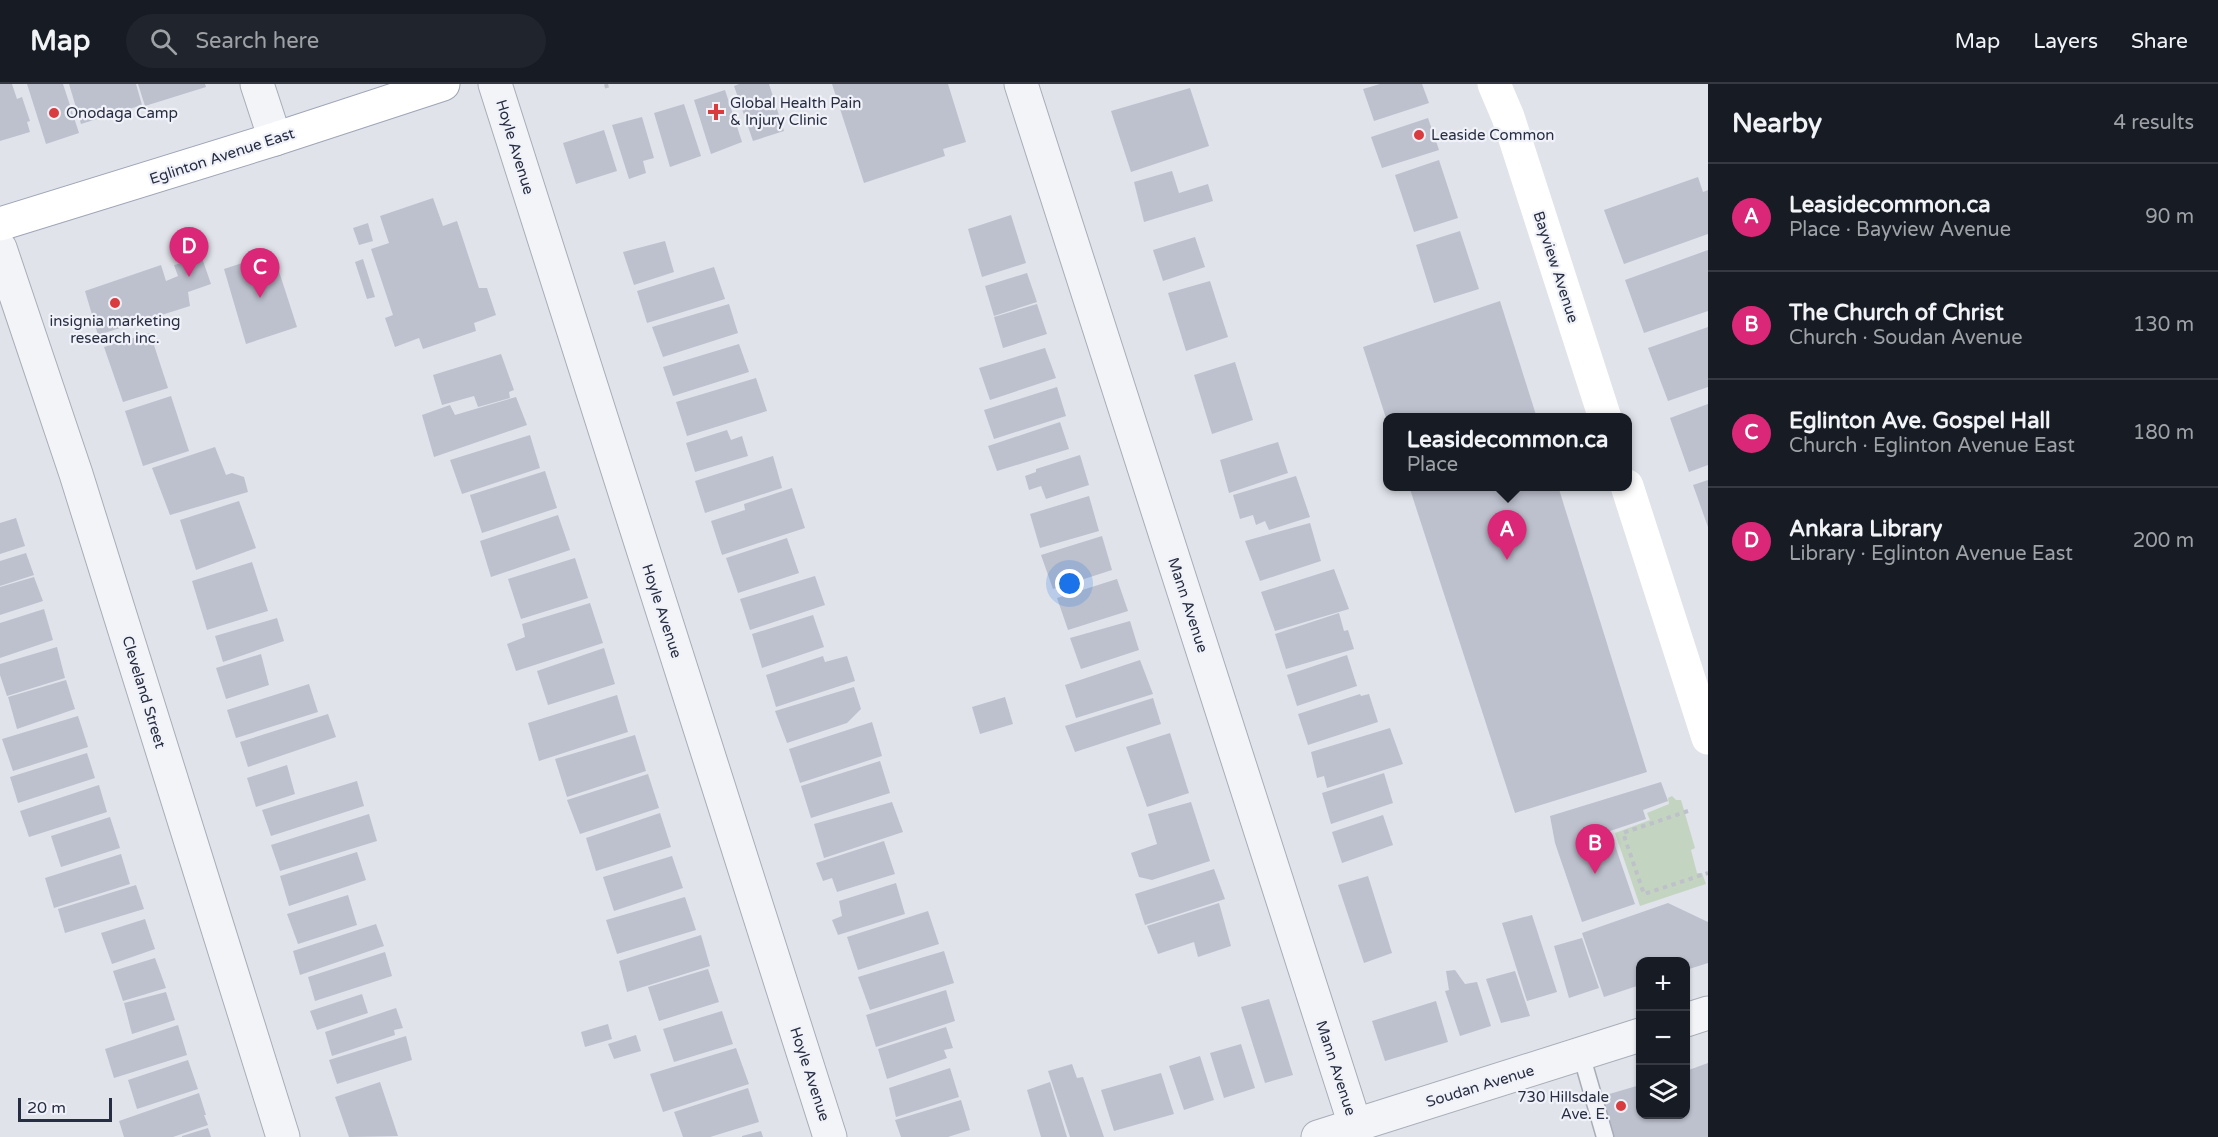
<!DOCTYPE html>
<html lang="en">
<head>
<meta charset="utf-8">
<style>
	body { margin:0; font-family:"Varela Round",sans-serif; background:#20242c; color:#f1f3f6 }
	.controls { position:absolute; right:18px; bottom:18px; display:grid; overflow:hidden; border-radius:12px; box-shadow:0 2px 4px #0004 }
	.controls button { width:54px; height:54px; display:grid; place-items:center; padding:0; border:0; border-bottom:2px solid #363941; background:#171b24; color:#f1f3f6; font:30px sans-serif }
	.scale { position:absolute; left:18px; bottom:15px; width:94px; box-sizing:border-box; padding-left:6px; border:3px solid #272e43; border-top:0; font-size:16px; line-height:21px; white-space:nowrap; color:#272e43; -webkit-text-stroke:4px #f0f2f8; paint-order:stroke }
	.you { position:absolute; left:1070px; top:500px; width:21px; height:21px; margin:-15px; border:4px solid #fff; border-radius:50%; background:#1a73e8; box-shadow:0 0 0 9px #1a73e833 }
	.badge { display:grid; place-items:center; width:39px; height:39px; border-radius:50%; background:#db2777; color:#fff; font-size:20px; font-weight:700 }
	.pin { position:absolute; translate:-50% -50px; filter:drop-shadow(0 2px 3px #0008) }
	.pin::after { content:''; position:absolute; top:32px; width:21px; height:18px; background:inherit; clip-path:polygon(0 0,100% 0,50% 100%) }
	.popup { position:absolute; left:1383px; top:329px; width:249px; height:78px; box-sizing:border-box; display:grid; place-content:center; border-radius:12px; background:#171b24; filter:drop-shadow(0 2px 4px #0005); font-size:20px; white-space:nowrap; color:#9ea1a6 }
	.popup b { font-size:22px; color:#f1f3f6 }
	.popup::after { content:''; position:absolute; left:50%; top:100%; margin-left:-12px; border:12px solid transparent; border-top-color:#171b24 }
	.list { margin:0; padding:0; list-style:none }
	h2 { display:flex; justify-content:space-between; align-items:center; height:78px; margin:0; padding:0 24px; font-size:26px }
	h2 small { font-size:20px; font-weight:400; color:#9ea1a6 }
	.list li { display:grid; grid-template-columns:39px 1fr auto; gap:18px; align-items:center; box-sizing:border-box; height:108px; padding:0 24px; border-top:2px solid #363941 }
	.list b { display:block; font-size:22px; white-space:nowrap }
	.list p { margin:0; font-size:20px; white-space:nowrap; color:#9ea1a6 }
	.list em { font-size:20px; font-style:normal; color:#9ea1a6 }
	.icon { flex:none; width:33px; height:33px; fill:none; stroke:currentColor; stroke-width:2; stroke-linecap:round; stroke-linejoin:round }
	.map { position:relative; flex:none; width:1708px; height:1053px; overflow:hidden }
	header { display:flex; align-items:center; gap:36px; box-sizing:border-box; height:84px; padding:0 30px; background:#171b24; border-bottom:2px solid #363941 }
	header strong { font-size:28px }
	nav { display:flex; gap:33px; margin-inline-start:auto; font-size:21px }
	.search { width:420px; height:54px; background:#20242c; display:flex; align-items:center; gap:15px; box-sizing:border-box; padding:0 21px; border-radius:33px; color:#9ea1a6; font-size:22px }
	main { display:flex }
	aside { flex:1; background:#171b24 }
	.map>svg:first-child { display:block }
	.green { fill:#c3d5c1 }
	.building { fill:#bdc1ce }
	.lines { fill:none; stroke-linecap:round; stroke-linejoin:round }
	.service-casing { stroke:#a8adb8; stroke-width:19 }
	.minor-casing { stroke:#a8adb8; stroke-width:35 }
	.primary-casing { stroke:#9fa5b7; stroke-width:35 }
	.path { stroke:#bec1c9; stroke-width:4; stroke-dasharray:4.5 4.5; stroke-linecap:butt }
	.service { stroke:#f3f4f8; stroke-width:16 }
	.minor { stroke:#f3f4f8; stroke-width:33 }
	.secondary { stroke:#fff; stroke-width:33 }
	.primary { stroke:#fff; stroke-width:33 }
	.poi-dot { fill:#d93c3f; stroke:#f0f2f8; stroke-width:2 }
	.labels { text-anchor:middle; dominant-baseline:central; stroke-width:4.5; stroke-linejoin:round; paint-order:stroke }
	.poi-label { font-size:15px; fill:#272e43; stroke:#f0f2f8; text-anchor:start }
	.street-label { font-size:15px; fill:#272e43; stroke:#f0f2f8 }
</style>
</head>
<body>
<header>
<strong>Map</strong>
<div class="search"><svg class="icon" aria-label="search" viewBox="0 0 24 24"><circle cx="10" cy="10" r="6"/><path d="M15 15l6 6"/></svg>Search here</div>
<nav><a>Map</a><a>Layers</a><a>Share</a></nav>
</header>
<main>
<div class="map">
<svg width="1708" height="1053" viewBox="0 0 1708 1053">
	<rect width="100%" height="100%" fill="#e0e3ea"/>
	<!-- green -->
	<polygon class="green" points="1672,712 1676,716 1681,716 1695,764 1691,766 1697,789 1702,789 1706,800 1640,822 1615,749 1650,736 1647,729 1669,720 1668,714"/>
	<!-- building -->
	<g class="building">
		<polygon points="0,0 12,0 17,15 22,13 30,37 27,38 30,48 0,57"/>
		<polygon points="27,0 63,0 79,49 46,60"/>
		<polygon points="69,0 136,0 142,21 81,40"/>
		<polygon points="138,0 205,0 206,3 145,22"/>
		<polygon points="739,0 769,0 784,47 753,57 734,2"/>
		<polygon points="832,0 948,0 966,58 943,65 945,72 864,99"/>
		<polygon points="1380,0 1422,0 1429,19 1374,37 1363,5"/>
		<polygon points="1190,4 1209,62 1131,88 1111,27"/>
		<polygon points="725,6 742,58 711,70 694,16"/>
		<polygon points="684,20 701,72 670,83 654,29"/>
		<polygon points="642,33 654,74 643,77 646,89 629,95 612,41"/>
		<polygon points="1428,34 1439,66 1382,84 1371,53"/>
		<polygon points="604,46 617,87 576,100 563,59"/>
		<polygon points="1439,76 1458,134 1414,148 1395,91"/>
		<polygon points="1172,87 1179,109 1208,100 1213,117 1144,138 1134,98"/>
		<polygon points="1698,93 1703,108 1708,106 1708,150 1624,180 1604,126"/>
		<polygon points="433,114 443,142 457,137 479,204 487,204 496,231 474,239 476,247 423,265 419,254 395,263 385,234 393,231 371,165 389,159 380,132"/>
		<polygon points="1011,131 1026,179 982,193 968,145"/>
		<polygon points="368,139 373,157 359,161 353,144"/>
		<polygon points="1460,147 1479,205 1434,219 1416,161"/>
		<polygon points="1195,153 1205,183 1163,197 1153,166"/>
		<polygon points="665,157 674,188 634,201 623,168"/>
		<polygon points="1708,166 1708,227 1644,249 1625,196"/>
		<polygon points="273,169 297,243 246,260 224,185"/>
		<polygon points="202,174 211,200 188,208 190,222 98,251 85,207 161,181 166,197 178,192 174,181"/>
		<polygon points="363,175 375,213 367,215 355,178"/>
		<polygon points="714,183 725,215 647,239 637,207"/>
		<polygon points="1027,189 1037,218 994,232 985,202"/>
		<polygon points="1210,197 1228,253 1186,267 1168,209"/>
		<polygon points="1500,217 1537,334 1386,334 1363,263"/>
		<polygon points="729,220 738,249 663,273 652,243"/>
		<polygon points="1037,220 1047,250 1003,264 994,233"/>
		<polygon points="1708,243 1708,303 1668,317 1648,264"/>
		<polygon points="150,249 168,304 123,318 104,263"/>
		<polygon points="739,260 749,288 673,312 663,283"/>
		<polygon points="1045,264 1056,294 990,316 979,284"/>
		<polygon points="501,270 514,306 509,308 510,314 478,323 474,312 442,321 433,291"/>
		<polygon points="1235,278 1253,336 1212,350 1194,291"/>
		<polygon points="756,294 767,327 687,352 676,318"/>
		<polygon points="1057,303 1066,332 994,355 984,326"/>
		<polygon points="171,312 189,367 143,382 125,327"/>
		<polygon points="516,313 527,341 434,373 422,331 450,321 455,331"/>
		<polygon points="1708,320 1708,381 1689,388 1670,334"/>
		<polygon points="1060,338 1069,365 997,387 988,362"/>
		<polygon points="727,346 731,356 742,352 748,372 695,388 686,359"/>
		<polygon points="530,351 540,384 462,410 450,376"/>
		<polygon points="1278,358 1288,389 1229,409 1220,376"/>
		<polygon points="215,363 226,391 232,389 244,393 248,408 170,431 152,384"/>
		<polygon points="1080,371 1089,401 1046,415 1041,402 1029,406 1025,392 1036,388 1036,385"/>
		<polygon points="773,372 782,404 705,429 695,397"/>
		<polygon points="545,387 557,424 482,449 470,411"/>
		<polygon points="1296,392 1310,433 1269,446 1265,437 1256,441 1253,431 1240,435 1233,411"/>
		<polygon points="1708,396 1708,443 1693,401"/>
		<polygon points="1409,402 1558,402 1647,688 1515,729"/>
		<polygon points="792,404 805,444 722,471 711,437 745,426 744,420"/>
		<polygon points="1089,412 1099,447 1040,464 1030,430"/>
		<polygon points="239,417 256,464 196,486 180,436"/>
		<polygon points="558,431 570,466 491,493 480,457"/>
		<polygon points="16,434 25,462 0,470 0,439"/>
		<polygon points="1310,439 1321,477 1260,497 1245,457"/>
		<polygon points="1102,452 1112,486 1053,505 1041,471"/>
		<polygon points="787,454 799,489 738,509 726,474"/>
		<polygon points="26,469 34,491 0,502 0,477"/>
		<polygon points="575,474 588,514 521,535 508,495"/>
		<polygon points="252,478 268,527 207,546 192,497"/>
		<polygon points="1334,485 1349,525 1275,547 1261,508"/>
		<polygon points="815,492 825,521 750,546 740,515"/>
		<polygon points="34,493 43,517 0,531 0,503"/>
		<polygon points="1117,495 1128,527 1068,546 1057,514"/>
		<polygon points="590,519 603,559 516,587 507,560 525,553 522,540"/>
		<polygon points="44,525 53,556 0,574 0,539"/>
		<polygon points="1339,529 1344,547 1348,546 1354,565 1286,585 1275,550"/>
		<polygon points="813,531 824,563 762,584 752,550"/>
		<polygon points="277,534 284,557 223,578 215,552"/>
		<polygon points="1130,537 1139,566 1081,585 1070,554"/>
		<polygon points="57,563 65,594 7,612 0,591 0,580"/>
		<polygon points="604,564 615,600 548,621 537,587"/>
		<polygon points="261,570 269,601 226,615 216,584"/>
		<polygon points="1347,571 1357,602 1297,622 1287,591"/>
		<polygon points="823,572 825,578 847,572 855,597 776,623 766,591"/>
		<polygon points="1140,576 1153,610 1076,634 1065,601"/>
		<polygon points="66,596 75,625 17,645 8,613"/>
		<polygon points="309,600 318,628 236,654 227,626"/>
		<polygon points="854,603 861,625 847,639 787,659 775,627"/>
		<polygon points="1360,610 1361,612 1369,610 1378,638 1308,661 1298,630"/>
		<polygon points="617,611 628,648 539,677 528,639"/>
		<polygon points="1005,613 1013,640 980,650 972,623"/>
		<polygon points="1153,614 1161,640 1075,668 1065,642"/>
		<polygon points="328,630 336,653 248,683 240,658"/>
		<polygon points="78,632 88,663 13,687 2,655"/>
		<polygon points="872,638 882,672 800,699 789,665"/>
		<polygon points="1390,644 1403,680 1327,704 1324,692 1317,694 1311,668"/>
		<polygon points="1170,649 1189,709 1147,723 1126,663"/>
		<polygon points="635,651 646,687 567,713 555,675"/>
		<polygon points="87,669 95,694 18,719 10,693"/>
		<polygon points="880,677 890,709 811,734 801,702"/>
		<polygon points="287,681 295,710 256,723 247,694"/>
		<polygon points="1384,689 1393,719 1331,740 1322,709"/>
		<polygon points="648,690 659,724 580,750 567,716"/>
		<polygon points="357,697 364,722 271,752 262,726"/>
		<polygon points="1661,698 1668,717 1643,726 1646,735 1610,747 1635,820 1582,838 1555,759 1550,732"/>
		<polygon points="99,701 107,728 29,753 20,727"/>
		<polygon points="892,718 903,748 824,774 814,740"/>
		<polygon points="1191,718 1210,777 1152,796 1139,793 1131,769 1157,760 1148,730"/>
		<polygon points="660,729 671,763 596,787 586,754"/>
		<polygon points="369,730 377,757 280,787 271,761"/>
		<polygon points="1383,731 1393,761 1342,779 1332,748"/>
		<polygon points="110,733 120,764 61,783 51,752"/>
		<polygon points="884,757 895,790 837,808 832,794 823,797 816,779"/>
		<polygon points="357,768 366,796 289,822 280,792"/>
		<polygon points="121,770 130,800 54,824 45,794"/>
		<polygon points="672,772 683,804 614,827 603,793"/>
		<polygon points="1214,785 1225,815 1145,841 1135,810"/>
		<polygon points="1368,792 1392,869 1364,879 1338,801"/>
		<polygon points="896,799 905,830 838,851 832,836 842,832 839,817"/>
		<polygon points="136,801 144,825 65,849 58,825"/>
		<polygon points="348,811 357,841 298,860 287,830"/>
		<polygon points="685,813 696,846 617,870 606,836"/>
		<polygon points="1219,819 1231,862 1198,873 1194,858 1158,870 1147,842"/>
		<polygon points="1668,819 1708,838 1708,879 1686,886 1686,878 1640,878 1640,901 1604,913 1582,849"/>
		<polygon points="928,827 939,860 858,886 847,853"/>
		<polygon points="1532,831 1557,908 1527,917 1502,839"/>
		<polygon points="145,835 155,865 112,880 101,849"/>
		<polygon points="376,840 384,862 300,891 293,867"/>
		<polygon points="701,851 710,882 627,908 619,877"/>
		<polygon points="1582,854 1599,904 1569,914 1554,862"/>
		<polygon points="944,867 954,899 870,926 858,893"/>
		<polygon points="385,868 392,892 315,917 308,893"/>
		<polygon points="155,874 166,904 123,917 113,887"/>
		<polygon points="708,885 719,918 659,937 648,903"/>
		<polygon points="1455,886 1465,900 1477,898 1491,942 1460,952 1445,907 1449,906 1446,887"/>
		<polygon points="1515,887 1530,932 1501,939 1486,895"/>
		<polygon points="946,906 955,937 876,963 866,931"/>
		<polygon points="166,908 175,936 132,950 124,919"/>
		<polygon points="362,910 368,929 317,946 310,927"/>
		<polygon points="1269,915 1293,991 1265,999 1241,923"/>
		<polygon points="1436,917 1448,958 1385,977 1372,937"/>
		<polygon points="396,924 403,944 394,946 395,951 332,972 325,948"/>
		<polygon points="722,927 733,960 674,978 663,945"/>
		<polygon points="608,940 612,955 585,963 581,948"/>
		<polygon points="178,941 187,971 114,994 105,965"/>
		<polygon points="946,943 953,964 944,966 947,974 887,995 878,965"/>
		<polygon points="636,951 641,967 614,975 608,960"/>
		<polygon points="406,952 412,976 337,1000 329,976"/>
		<polygon points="1241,960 1255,1004 1224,1014 1210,969"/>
		<polygon points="736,964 749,1000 663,1028 650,990"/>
		<polygon points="1200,972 1214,1016 1184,1026 1169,982"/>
		<polygon points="188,976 198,1005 137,1025 128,996"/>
		<polygon points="1708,979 1708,1053 1612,1053 1599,1013 1640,1001 1640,1030 1686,1030 1686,987"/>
		<polygon points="1072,980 1077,994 1083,993 1104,1053 1070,1053 1048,987"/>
		<polygon points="950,984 959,1013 896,1033 889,1004"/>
		<polygon points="1161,989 1174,1030 1114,1047 1101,1006"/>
		<polygon points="380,998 398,1052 349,1053 335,1013"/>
		<polygon points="1050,998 1067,1053 1041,1053 1027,1006"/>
		<polygon points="748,1004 759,1038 710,1053 683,1053 674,1028"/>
		<polygon points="199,1009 206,1031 204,1031 208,1041 173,1053 124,1053 119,1037"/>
		<polygon points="961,1016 970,1046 948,1053 901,1053 895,1036"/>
		<polygon points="208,1044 211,1053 182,1053 182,1052"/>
		<polygon points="761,1047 763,1053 742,1053 742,1052"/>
	</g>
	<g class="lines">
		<!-- service casing -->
		<g class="service-casing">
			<polyline id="service" points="1581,970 1605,1053"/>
		</g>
		<!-- minor casing -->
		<g class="minor-casing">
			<g id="minor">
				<polyline points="257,0 275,55"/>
				<polyline points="495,0 830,1053"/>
				<polyline points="1021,0 1355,1041"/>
				<polyline points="0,164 76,390 283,1053"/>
				<polyline points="1686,936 1708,929"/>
				<polyline points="1318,1053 1640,951"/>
			</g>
		</g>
		<!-- primary casing -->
		<g class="primary-casing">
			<polyline id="primary" points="0,140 275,55 443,0"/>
		</g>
		<!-- path -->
		<g class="path">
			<polyline points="606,0 607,4"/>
			<polyline points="1688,727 1623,749 1644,810 1708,789"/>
		</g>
		<!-- service -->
		<use href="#service" class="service"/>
		<!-- minor -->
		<use href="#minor" class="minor"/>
		<!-- secondary -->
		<g class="secondary">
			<polyline points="1494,0 1508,33 1605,334"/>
			<polyline points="1627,402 1708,654"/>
		</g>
		<!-- primary -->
		<use href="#primary" class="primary"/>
	</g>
	<!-- markers -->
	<g class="poi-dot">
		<path d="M713 19h6v6h6v6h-6v6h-6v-6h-6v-6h6z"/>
		<circle cx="54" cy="29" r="6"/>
		<circle cx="1419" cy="51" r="6"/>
		<circle cx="115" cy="219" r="6"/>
		<circle cx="1621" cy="1022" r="6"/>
	</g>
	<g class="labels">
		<!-- poi labels -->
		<g class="poi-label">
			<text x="730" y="19">Global Health Pain<tspan x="730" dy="17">&amp; Injury Clinic</tspan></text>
			<text x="66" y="29">Onodaga Camp</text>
			<text x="1431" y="51">Leaside Common</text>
			<text x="115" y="237" text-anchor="middle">insignia marketing<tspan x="115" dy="17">research inc.</tspan></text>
			<text x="1609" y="1013" text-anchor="end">730 Hillsdale<tspan x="1609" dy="17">Ave. E.</tspan></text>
		</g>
		<!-- street labels -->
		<g class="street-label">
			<text transform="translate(515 63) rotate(73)">Hoyle Avenue</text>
			<text transform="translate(222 72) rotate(-18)">Eglinton Avenue East</text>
			<text transform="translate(1556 183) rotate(72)">Bayview Avenue</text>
			<text transform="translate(1188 521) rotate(72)">Mann Avenue</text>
			<text transform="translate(662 527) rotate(72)">Hoyle Avenue</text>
			<text transform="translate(144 608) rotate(73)">Cleveland Street</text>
			<text transform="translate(1336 984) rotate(72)">Mann Avenue</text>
			<text transform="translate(810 990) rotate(72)">Hoyle Avenue</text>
			<text transform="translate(1480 1002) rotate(-17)">Soudan Avenue</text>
		</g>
	</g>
</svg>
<div class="controls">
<button>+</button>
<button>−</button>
<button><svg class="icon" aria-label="layers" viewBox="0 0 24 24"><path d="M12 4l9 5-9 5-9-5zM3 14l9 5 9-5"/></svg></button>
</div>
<div class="scale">20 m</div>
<div class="you"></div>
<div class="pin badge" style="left:1507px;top:476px">A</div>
<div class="popup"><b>Leasidecommon.ca</b>Place</div>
<div class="pin badge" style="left:1595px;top:790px">B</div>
<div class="pin badge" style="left:260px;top:214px">C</div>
<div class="pin badge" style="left:189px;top:193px">D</div>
</div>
<aside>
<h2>Nearby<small>4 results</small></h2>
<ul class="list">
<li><span class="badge">A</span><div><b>Leasidecommon.ca</b><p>Place · Bayview Avenue</p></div><em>90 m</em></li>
<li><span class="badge">B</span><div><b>The Church of Christ</b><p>Church · Soudan Avenue</p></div><em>130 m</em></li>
<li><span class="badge">C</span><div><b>Eglinton Ave. Gospel Hall</b><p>Church · Eglinton Avenue East</p></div><em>180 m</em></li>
<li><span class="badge">D</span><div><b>Ankara Library</b><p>Library · Eglinton Avenue East</p></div><em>200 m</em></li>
</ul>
</aside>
</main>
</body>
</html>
